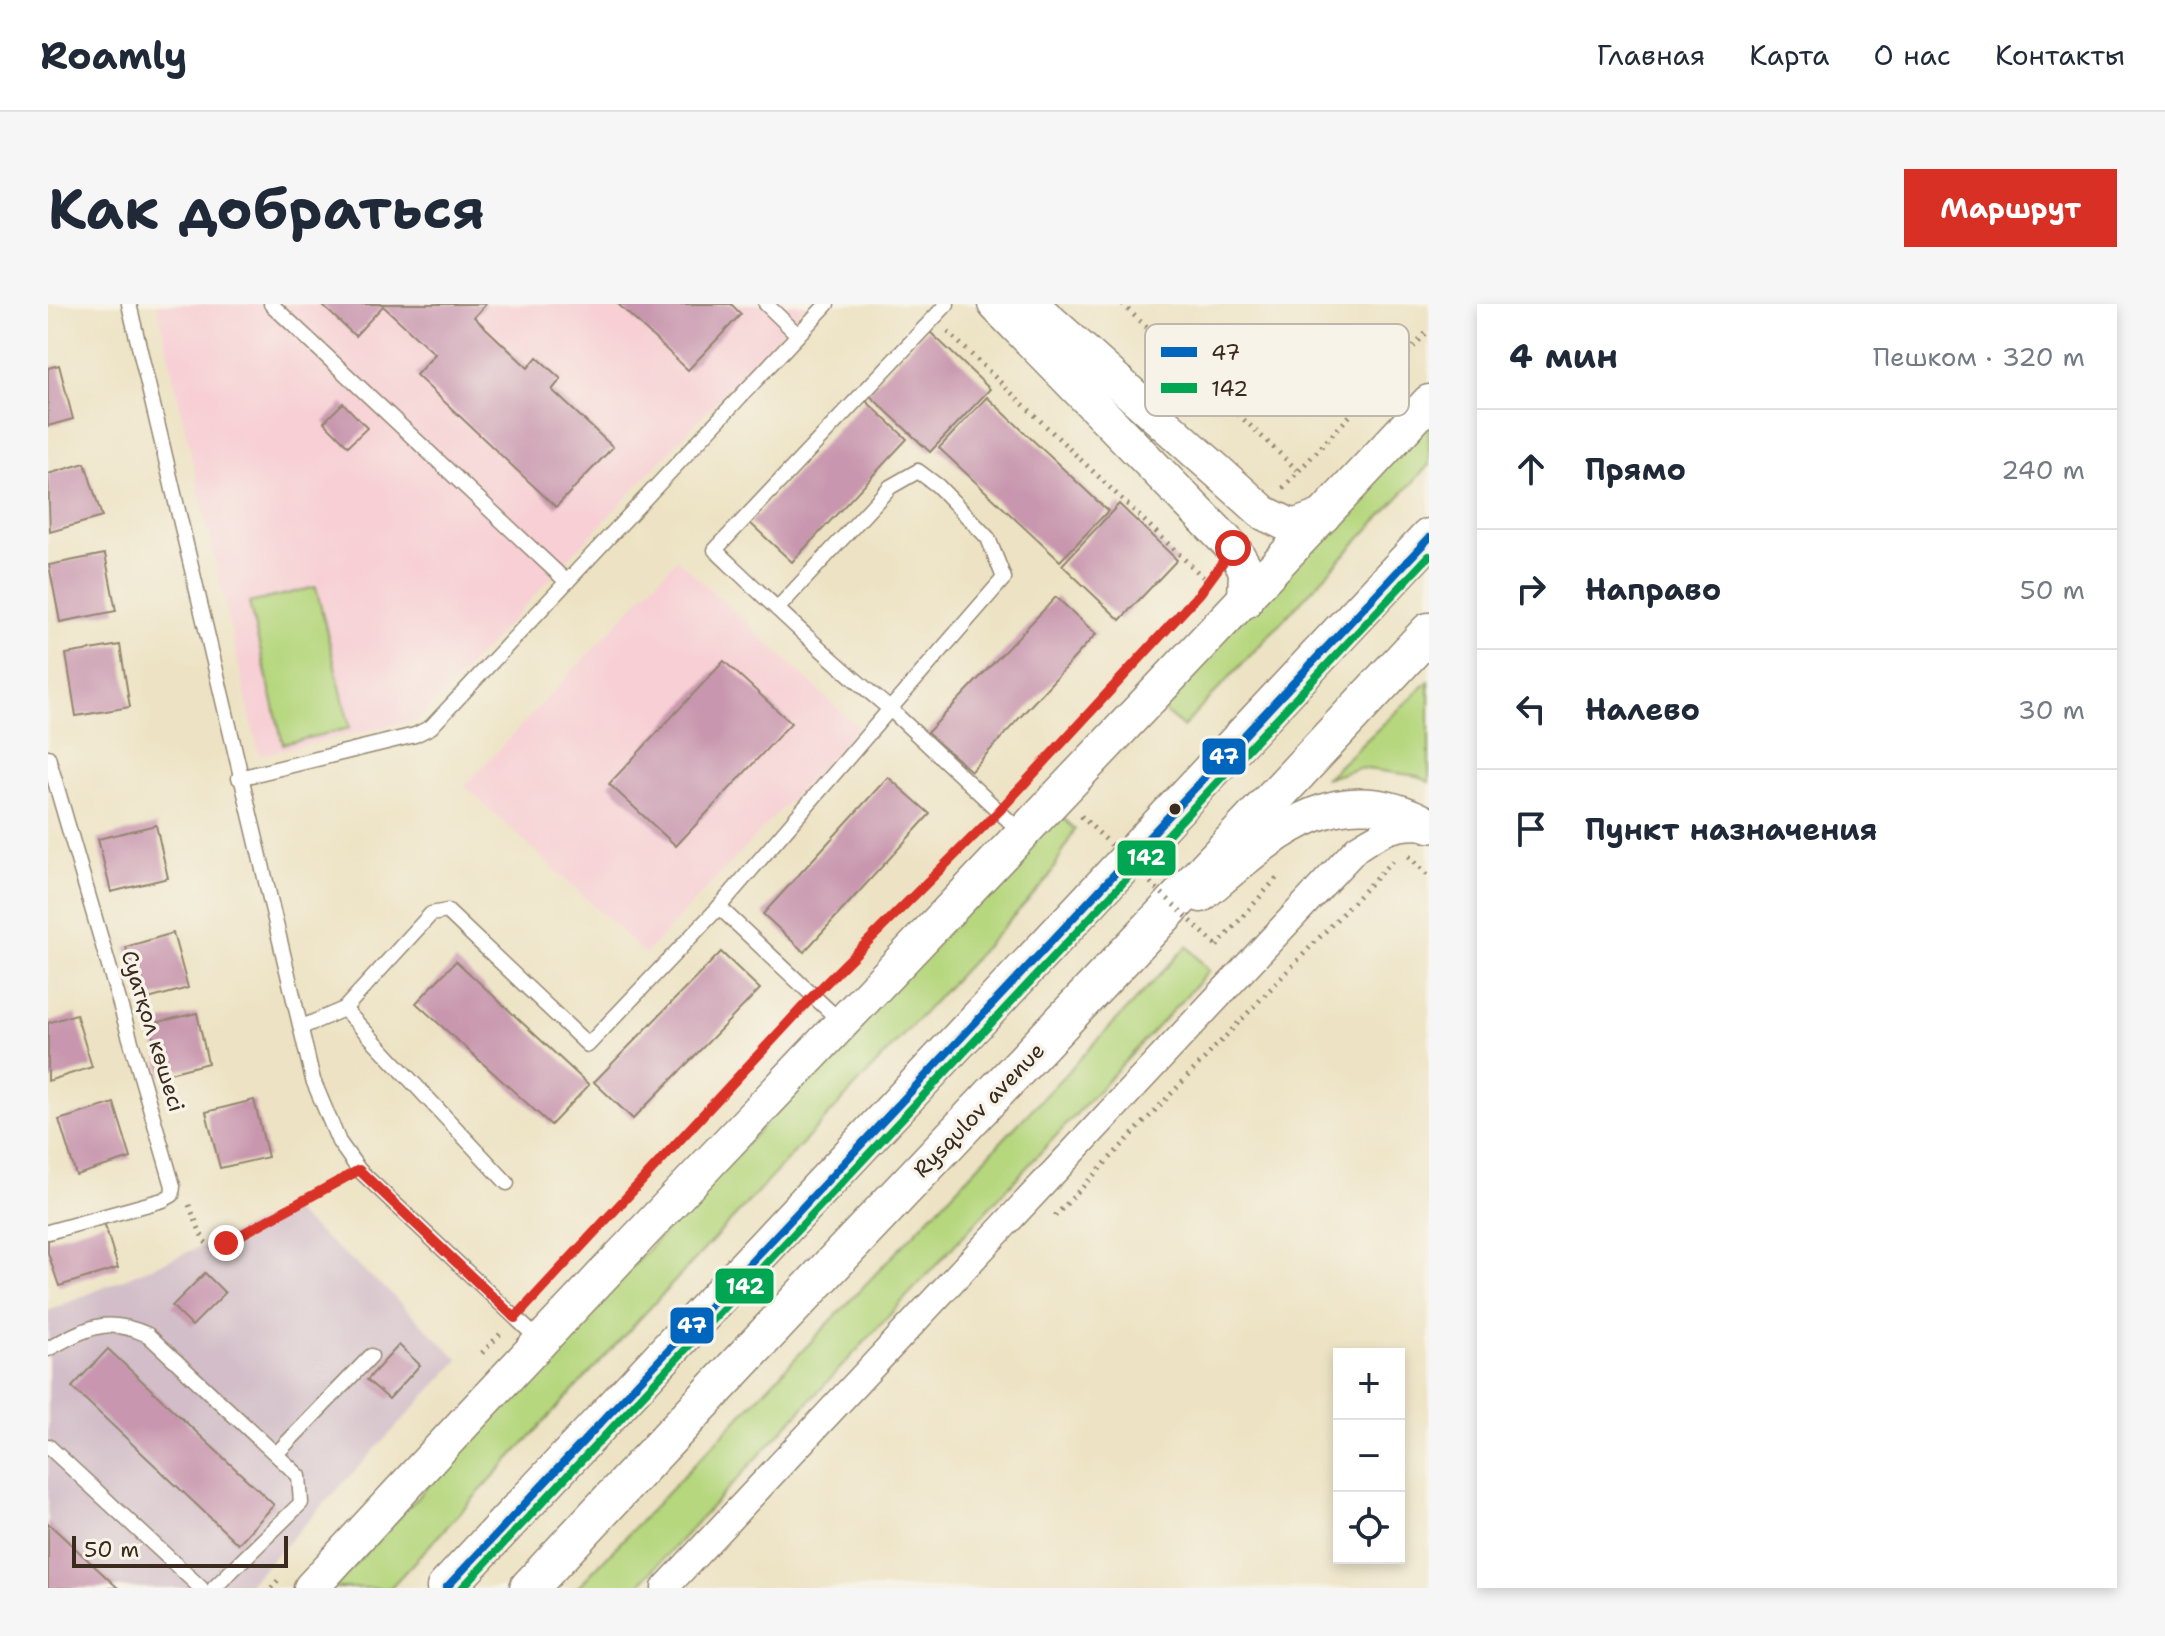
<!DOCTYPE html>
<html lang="ru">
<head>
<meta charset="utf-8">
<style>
	body { margin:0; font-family:"Shantell Sans",sans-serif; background:#f6f6f7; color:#1f2937 }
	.controls { position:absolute; right:24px; bottom:24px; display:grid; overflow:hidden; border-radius:0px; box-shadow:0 4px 12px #0003 }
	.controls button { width:72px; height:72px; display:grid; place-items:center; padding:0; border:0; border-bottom:2px solid #e0e1e3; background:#fff; color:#1f2937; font:40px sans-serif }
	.scale { position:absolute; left:24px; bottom:20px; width:216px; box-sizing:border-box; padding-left:8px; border:4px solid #3b2a1e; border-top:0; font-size:22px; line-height:28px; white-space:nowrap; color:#3b2a1e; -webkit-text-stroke:6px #f7f3e8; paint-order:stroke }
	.stop { position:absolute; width:24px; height:24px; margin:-18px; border:6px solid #d93025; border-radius:50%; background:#fff }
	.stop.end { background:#d93025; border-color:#fff; box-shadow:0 2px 8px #0008 }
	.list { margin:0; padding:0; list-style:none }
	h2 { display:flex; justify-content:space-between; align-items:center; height:104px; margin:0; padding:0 32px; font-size:34px }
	h2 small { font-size:26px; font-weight:400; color:#747a83 }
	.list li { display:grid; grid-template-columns:52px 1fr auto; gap:24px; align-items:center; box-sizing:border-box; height:120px; padding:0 32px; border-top:2px solid #e0e1e3 }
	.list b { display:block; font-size:30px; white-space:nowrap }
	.list em { font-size:26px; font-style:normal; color:#747a83 }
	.icon { flex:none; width:44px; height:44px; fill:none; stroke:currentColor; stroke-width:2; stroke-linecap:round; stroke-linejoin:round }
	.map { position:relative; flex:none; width:1381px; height:1284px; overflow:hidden; border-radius:0px }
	header { display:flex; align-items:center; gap:48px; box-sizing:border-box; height:112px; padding:0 40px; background:#fff; border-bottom:2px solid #e0e1e3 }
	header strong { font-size:38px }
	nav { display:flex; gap:44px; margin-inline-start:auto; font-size:28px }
	.intro { display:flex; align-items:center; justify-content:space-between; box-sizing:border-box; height:192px; padding:0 48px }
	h1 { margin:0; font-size:56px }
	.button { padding:20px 36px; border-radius:0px; background:#d93025; color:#fff; font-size:28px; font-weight:700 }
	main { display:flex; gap:48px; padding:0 48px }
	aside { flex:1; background:#fff; border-radius:0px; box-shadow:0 4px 12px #0003 }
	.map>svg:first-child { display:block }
	.built { fill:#f7cfd4 }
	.industrial { fill:#d2bdc8 }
	.green { fill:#b6d77e; stroke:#78804e; stroke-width:2 }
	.building { fill:#c896ae }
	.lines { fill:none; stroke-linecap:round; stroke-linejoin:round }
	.service-casing { stroke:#948671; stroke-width:17 }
	.minor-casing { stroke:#948671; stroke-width:29 }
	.tertiary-casing { stroke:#948671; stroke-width:37 }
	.secondary-casing { stroke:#948671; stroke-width:41 }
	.path { stroke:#948671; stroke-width:5; stroke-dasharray:2 6; stroke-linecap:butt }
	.service { stroke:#fff; stroke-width:14 }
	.minor { stroke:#fff; stroke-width:26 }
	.tertiary { stroke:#fff; stroke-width:34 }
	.secondary { stroke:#fff; stroke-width:38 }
	.path-bridge { stroke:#948671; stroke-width:5; stroke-dasharray:2 6; stroke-linecap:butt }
	.bus-1-casing { stroke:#f7f3e8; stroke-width:14 }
	.bus-2-casing { stroke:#f7f3e8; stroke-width:14 }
	.bus-1 { stroke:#0065bd; stroke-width:8 }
	.bus-2 { stroke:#00a651; stroke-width:8 }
	.route { stroke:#d93025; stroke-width:10 }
	.bus-dot { fill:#3b2a1e; stroke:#f7f3e8; stroke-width:3 }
	.labels { text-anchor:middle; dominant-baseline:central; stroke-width:7; stroke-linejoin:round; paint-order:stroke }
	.street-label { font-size:22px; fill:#3b2a1e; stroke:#f7f3e8 }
	.key { fill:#f7f3e8; stroke:#bfb7ab; stroke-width:2 }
	.key-label { font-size:22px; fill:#3b2a1e }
	.line-badge { stroke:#f7f3e8; stroke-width:3 }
	.badge-label { font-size:22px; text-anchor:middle; font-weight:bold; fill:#fff }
</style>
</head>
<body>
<header>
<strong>Roamly</strong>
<nav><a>Главная</a><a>Карта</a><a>О нас</a><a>Контакты</a></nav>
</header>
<div class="intro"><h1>Как добраться</h1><a class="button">Маршрут</a></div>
<main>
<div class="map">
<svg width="1381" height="1284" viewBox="0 0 1381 1284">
	<rect width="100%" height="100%" fill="#f7f3e8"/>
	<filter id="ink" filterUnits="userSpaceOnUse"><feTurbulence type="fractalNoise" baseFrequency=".0125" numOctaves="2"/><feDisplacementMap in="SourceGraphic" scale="16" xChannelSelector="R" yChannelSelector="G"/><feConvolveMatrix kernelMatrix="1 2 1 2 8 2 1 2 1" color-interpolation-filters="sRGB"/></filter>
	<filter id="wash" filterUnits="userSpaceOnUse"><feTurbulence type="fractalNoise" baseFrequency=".006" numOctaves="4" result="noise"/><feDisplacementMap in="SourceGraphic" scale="32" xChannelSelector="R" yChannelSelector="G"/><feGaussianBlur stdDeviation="1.8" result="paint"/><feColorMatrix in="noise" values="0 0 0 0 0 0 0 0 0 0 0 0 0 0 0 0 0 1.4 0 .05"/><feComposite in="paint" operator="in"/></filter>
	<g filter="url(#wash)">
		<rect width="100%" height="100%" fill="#ede3c4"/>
		<!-- built -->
		<g class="built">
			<polygon points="109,0 759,0 371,415 211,451"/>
			<polygon points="629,255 810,423 597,650 417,482"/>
		</g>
		<!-- industrial -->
		<polygon class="industrial" points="242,905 340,987 411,1056 197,1284 0,1284 0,1007"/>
		<!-- green -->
		<g class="green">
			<polygon points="1381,114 1381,161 1135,423 1110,403"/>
			<polygon points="268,283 302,424 235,440 201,299"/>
			<polygon points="1381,377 1381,478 1370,472 1311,464 1277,475"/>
			<polygon points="1008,507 1027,525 1000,575 342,1284 285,1284"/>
			<polygon points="1139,642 1161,667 588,1284 529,1284"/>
		</g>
		<g id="blocks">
			<!-- building -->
			<g class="building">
				<polygon points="273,0 438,0 426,13 480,64 489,53 513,75 504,86 565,143 508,203 368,71 387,50 335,2 307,32"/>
				<polygon points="570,0 683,0 693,10 640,66"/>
				<polygon points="879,25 942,85 882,148 819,89"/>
				<polygon points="11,61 25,115 0,122 0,64"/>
				<polygon points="939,93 1060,207 1012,257 891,144"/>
				<polygon points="817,96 859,135 744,258 702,219"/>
				<polygon points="295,99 319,124 300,142 276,118"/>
				<polygon points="37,159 54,213 2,228 0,170"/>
				<polygon points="1071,200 1129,256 1072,316 1014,261"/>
				<polygon points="57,250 68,307 12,318 1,261"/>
				<polygon points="1008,293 1048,330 923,467 879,429"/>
				<polygon points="72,341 82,403 28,412 18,350"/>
				<polygon points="676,357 743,419 628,542 561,480"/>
				<polygon points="840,473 882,510 756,648 715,610"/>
				<polygon points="108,521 120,574 63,588 50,535"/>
				<polygon points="125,629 140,684 93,697 78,643"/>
				<polygon points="673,648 712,685 585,815 546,778"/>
				<polygon points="408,657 541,781 503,821 368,699"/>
				<polygon points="149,709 160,759 114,771 102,720"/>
				<polygon points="28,710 44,763 0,777 0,719"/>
				<polygon points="206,796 220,853 172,864 158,808"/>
				<polygon points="66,799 83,854 28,871 11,816"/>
				<polygon points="56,918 70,964 11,982 0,949 0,936"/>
				<polygon points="157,969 177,989 144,1022 124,1002"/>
				<polygon points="351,1041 372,1061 341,1095 319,1076"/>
				<polygon points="60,1045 226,1201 190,1240 24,1083"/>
				<polygon points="0,1219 70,1284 0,1284"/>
			</g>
		</g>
	</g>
	<g filter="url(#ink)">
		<use href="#blocks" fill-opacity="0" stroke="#948671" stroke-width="2"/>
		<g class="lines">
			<!-- service casing -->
			<g class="service-casing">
				<g id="service">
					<polyline points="81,0 265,776 291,838 311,866 491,1036"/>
					<polyline points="223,0 519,278"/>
					<polyline points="718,0 750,31"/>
					<path d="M729 305 842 183 870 167 890 182 940 234 956 274 842 405C781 355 724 300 667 246L899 0"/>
					<polyline points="0,453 125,882 124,891 115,896 0,928"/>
					<polyline points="191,474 367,431 383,423 779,0"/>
					<polyline points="296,705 459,879"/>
					<polyline points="793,718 671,603 842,405 973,528"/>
					<polyline points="254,723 296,705 383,610 399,607 540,741 671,603"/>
					<path d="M0 1045C38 1024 58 1012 100 1031L251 1172 253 1199 166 1284"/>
					<polyline points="0,1142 153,1284"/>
					<polyline points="229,1149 323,1052"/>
				</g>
			</g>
			<!-- minor casing -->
			<g class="minor-casing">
				<path id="minor" d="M617 1284 1309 544C1332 529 1350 519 1378 523"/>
			</g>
			<!-- tertiary casing -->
			<g class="tertiary-casing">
				<g id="tertiary">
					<polyline points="947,0 1185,244 1198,266 1197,297"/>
					<polyline points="983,0 1216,209 1245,223 1275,212"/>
					<path d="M1153 591C1223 533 1286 468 1381 521"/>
					<path d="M263 1284C631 884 1011 496 1381 98"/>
				</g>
			</g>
			<!-- secondary casing -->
			<g class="secondary-casing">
				<g id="secondary">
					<polyline points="398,1284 1381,234"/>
					<path d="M481 1284C778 963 1083 649 1381 328"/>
				</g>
			</g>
			<!-- path -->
			<g class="path">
				<polyline points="1074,0 1249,166"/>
				<polyline points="900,28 1160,278"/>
				<polyline points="1235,184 1381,26"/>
				<polyline points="1040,411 1166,269"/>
				<polyline points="1361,552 1379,572 1381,570"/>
				<polyline points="1169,642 1232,570"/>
				<polyline points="780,677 895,563"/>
				<polyline points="141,901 156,937 165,944 294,875"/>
				<polyline points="1007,912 1344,557"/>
				<polyline points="480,999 751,708"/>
				<polyline points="434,1049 455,1027"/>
				<polyline points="223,1284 232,1274"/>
			</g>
			<!-- service -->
			<use href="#service" class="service"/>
			<!-- minor -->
			<use href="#minor" class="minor"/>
			<!-- tertiary -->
			<use href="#tertiary" class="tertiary"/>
			<!-- secondary -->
			<use href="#secondary" class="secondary"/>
			<!-- path-bridge -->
			<polyline class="path-bridge" points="1033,512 1169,642"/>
			<!-- bus-1 casing -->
			<g class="bus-1-casing">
				<polyline id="bus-1" points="398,1284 1381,234"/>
			</g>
			<!-- bus-2 casing -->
			<g class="bus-2-casing">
				<polyline id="bus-2" points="414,1284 1381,252"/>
			</g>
			<!-- bus-1 -->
			<use href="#bus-1" class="bus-1"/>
			<!-- bus-2 -->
			<use href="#bus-2" class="bus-2"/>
		</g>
	</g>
	<g class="lines" filter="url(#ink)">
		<!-- route -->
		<polyline class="route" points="178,939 311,866 467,1014 765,692 951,507 1152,289 1185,244"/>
	</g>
	<!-- markers -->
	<circle class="bus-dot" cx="1127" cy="505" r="7"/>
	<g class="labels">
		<!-- street labels -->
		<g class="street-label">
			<text transform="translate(105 727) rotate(73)">Суатқол көшесі</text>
			<text transform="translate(931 806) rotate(-46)">Rysqulov avenue</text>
		</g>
	</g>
	<!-- legend -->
	<rect x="1097" y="20" width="264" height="92" rx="12" class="key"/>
	<rect x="1113" y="43" width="36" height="10" fill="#0065bd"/>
	<rect x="1113" y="79" width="36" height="10" fill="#00a651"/>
	<g class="key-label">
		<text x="1163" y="56">47</text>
		<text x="1163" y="92">142</text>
	</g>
	<g class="line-badge">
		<rect x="1153" y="433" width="46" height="39" rx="8" fill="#0065bd"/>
		<rect x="1068" y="535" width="61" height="38" rx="8" fill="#00a651"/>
		<rect x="666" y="963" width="61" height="38" rx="8" fill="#00a651"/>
		<rect x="621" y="1002" width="46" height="39" rx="8" fill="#0065bd"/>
	</g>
	<g class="badge-label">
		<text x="1176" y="460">47</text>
		<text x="1098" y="561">142</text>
		<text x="697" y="990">142</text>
		<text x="644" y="1029">47</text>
	</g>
</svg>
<div class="controls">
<button>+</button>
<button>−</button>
<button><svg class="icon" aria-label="locate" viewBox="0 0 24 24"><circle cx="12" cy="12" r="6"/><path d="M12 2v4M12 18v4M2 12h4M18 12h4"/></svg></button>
</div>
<div class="scale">50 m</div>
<div class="stop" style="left:1185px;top:244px"></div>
<div class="stop end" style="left:178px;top:939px"></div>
</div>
<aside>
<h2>4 мин<small>Пешком · 320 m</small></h2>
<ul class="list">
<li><svg class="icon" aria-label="ahead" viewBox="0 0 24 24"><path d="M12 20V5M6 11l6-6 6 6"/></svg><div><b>Прямо</b></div><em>240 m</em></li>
<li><svg class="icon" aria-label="right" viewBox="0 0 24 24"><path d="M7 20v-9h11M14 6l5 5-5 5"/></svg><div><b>Направо</b></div><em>50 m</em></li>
<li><svg class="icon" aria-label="left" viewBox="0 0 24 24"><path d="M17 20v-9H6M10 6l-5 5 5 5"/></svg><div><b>Налево</b></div><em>30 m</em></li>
<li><svg class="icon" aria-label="arrive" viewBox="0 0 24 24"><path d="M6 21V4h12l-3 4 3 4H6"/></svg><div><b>Пункт назначения</b></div></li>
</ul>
</aside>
</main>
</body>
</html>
